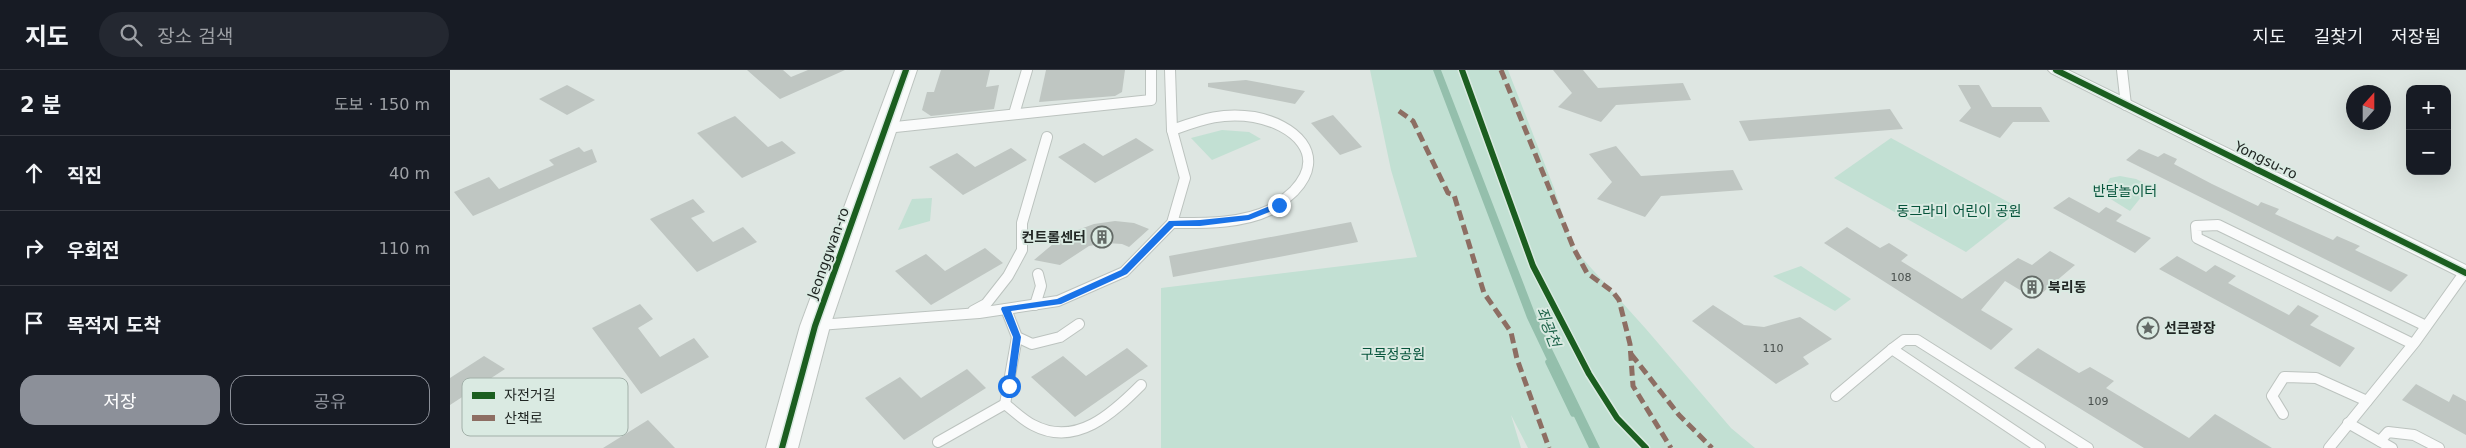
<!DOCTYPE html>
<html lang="ko">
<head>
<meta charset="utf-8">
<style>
	body { margin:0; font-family:"DejaVu Sans","Noto Sans KR",sans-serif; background:#242831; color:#f1f3f6 }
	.controls { position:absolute; right:15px; top:15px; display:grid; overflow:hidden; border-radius:10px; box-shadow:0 5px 20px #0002 }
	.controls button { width:45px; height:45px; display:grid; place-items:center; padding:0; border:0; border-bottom:1px solid #363941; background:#171b24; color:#f1f3f6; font:25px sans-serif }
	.compass { position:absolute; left:1896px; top:15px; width:45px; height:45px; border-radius:50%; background:#171b24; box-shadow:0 5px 20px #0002; rotate:21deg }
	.stop { position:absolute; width:15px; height:15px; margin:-11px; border:4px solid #1a73e8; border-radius:50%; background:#fff }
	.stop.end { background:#1a73e8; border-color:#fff; box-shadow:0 1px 5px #0008 }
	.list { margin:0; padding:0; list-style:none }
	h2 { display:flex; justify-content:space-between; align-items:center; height:65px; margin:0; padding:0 20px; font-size:21px }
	h2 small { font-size:16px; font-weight:400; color:#9ea1a6 }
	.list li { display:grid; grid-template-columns:32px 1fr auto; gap:15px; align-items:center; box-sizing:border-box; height:75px; padding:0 20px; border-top:1px solid #363941 }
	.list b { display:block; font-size:19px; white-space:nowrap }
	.list em { font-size:16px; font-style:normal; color:#9ea1a6 }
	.actions { display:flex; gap:10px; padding:15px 20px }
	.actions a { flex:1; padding:11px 0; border:1px solid #8c9099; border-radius:15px; text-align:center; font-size:18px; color:#8c9099 }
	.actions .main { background:#8c9099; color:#fff }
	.icon { flex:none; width:28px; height:28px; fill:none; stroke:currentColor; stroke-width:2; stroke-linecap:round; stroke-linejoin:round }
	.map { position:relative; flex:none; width:2016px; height:378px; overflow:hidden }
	header { display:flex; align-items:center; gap:30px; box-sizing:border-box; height:70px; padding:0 25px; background:#171b24; border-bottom:1px solid #363941 }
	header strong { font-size:24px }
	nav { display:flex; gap:28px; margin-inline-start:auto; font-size:18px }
	.search { width:350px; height:45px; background:#242831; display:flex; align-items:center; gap:12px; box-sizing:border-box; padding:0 18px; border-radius:28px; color:#9ea1a6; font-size:19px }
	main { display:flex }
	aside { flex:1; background:#171b24 }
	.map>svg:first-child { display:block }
	.green { fill:#c2e0d3 }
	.water { fill:#94bfac }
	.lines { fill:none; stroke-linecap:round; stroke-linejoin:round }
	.stream { stroke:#94bfac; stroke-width:5.5 }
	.building { fill:#bfc6c2 }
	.lane-casing { stroke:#bcc3bf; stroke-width:12 }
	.street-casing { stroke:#bcc3bf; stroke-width:2 }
	.secondary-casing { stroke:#bcc3bf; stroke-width:2 }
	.lane { stroke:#fafbfb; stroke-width:10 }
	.street { fill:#fafbfb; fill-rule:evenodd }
	.secondary { fill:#fafbfb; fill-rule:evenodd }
	.quiet { stroke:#8d6e63; stroke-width:5; stroke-dasharray:10 5; stroke-linecap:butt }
	.cycleway-casing { stroke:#daeae2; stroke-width:9 }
	.cycleway { stroke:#1b5e20; stroke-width:6 }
	.route { fill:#1a73e8 }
	.labels { text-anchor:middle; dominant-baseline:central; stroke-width:4; stroke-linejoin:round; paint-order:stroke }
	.number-label { font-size:11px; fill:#484f4c }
	.street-label { font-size:14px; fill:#212724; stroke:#daeae2 }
	.park-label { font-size:14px; fill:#06543b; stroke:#daeae2 }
	.poi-label { font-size:14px; font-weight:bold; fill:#212724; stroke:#daeae2; text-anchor:start }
	.water-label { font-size:15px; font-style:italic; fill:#1d6349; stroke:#daeae2 }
	.key { fill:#daeae2; stroke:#a2b0a9; stroke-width:1 }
	.key-label { font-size:14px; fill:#212724 }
</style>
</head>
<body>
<header>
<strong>지도</strong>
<div class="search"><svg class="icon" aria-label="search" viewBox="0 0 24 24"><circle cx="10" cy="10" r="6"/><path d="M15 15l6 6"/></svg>장소 검색</div>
<nav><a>지도</a><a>길찾기</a><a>저장됨</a></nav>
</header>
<main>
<aside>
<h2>2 분<small>도보 · 150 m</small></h2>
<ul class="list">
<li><svg class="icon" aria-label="ahead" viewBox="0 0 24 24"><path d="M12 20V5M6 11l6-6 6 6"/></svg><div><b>직진</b></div><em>40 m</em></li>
<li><svg class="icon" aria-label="right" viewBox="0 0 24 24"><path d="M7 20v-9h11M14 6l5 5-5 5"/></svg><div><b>우회전</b></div><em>110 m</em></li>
<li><svg class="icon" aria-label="arrive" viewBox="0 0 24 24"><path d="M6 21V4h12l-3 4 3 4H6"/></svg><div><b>목적지 도착</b></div></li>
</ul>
<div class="actions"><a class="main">저장</a><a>공유</a></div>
</aside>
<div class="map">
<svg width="2016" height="378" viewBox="0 0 2016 378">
	<rect width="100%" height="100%" fill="#dee6e2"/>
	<!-- green -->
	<g class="green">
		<polygon points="920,0 1058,0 1104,118 1124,179 1196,259 1281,358 1305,378 1078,378 1061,345 1071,378 711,378 711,218 967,187 941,100"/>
		<polygon points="772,60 799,62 811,69 762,90 741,68"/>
		<polygon points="1441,68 1571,139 1516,182 1384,108"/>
		<polygon points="1670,106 1686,109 1700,116 1680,141 1659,128 1654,118 1660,108"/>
		<polygon points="482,128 480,151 448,160 462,129"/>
		<polygon points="1351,196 1401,229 1385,241 1323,206"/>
	</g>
	<!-- water -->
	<polygon class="water" points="983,0 991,0 1086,246 1150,378 1139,378 1077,248"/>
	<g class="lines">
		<!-- stream -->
		<polyline class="stream" points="1098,292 1123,344"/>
	</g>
	<!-- building -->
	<g class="building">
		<polygon points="297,0 333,0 341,7 358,0 395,0 330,29"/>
		<polygon points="491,0 540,0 536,17 549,15 544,39 481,46 472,40 477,22 484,22"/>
		<polygon points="596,0 675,0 672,22 665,26 589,32"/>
		<polygon points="1103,0 1133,0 1148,18 1233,13 1241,30 1166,35 1151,52 1108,37 1122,23"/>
		<polygon points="796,10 855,21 845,34 758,17 758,13"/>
		<polygon points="117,15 145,30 117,45 89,29"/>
		<polygon points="1508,15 1529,15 1542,37 1591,37 1600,52 1563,52 1550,68 1509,51 1521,38"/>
		<polygon points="1440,39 1453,59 1299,71 1289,51"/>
		<polygon points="883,45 912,77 890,85 861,53"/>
		<polygon points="285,46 318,77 332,71 346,83 292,108 247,63"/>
		<polygon points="686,68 704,80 645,113 608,87 634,73 653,86"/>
		<polygon points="1166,76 1191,106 1283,100 1293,120 1211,126 1195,147 1147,129 1162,112 1139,84"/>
		<polygon points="129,77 134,82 142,79 147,92 23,146 4,122 39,107 49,119 104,95 99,90"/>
		<polygon points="561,78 577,90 513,125 479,97 507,83 525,97"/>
		<polygon points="1689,79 1708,87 1714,83 1727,89 1724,94 1762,114 1808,136 1811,132 1829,139 1825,144 1883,170 1887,166 1910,176 1905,180 1958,205 1941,222 1676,90"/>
		<polygon points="1619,127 1649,143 1656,137 1672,145 1666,151 1701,168 1685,183 1603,138"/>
		<polygon points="243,129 255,142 241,148 263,172 293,157 307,172 247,202 200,149"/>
		<polygon points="665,151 684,153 699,159 679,177 672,174 656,173 639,176 610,195 584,190 603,174 622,162 644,154"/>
		<polygon points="901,152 908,172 723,207 719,186"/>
		<polygon points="1397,157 1430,178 1439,173 1458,185 1451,191 1512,229 1568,188 1582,195 1600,181 1625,195 1585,229 1555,211 1531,240 1563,259 1541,280 1374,173"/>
		<polygon points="535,178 553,193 481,235 445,201 476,184 495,201"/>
		<polygon points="1727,186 1756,202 1765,195 1786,206 1778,213 1839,245 1848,235 1869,246 1860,255 1905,278 1890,297 1709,199"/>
		<polygon points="190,234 203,249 188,258 210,287 244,268 259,287 191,324 142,258"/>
		<polygon points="1263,235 1294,255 1314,257 1350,247 1382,269 1353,287 1359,294 1326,314 1242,251"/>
		<polygon points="677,278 698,296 625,347 581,307 613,286 636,306"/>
		<polygon points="1588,278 1629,303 1640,297 1664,311 1656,318 1739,368 1765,344 1822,378 1694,378 1564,298"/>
		<polygon points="34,286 55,299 0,335 0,308"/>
		<polygon points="517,299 536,318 454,370 415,328 450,307 471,328"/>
		<polygon points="1966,314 1999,332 2003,324 2016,331 2016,365 1952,330"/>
		<polygon points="198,350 225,378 153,378"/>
	</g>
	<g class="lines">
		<!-- lane casing -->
		<g class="lane-casing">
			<g id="lane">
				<polyline points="1672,0 1676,35"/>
				<polyline points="564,44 577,0"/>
				<polyline points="436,58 701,30 701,0"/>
				<path d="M722 60C751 50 771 42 804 47 843 54 879 84 844 121 836 128 829 135 820 140 791 154 754 153 722 153"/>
				<polyline points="585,235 591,216 588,204"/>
				<polyline points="556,239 567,267 582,274 610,267 629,254"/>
				<polyline points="523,241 536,234 558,206 572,180 572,153 597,67"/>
				<polyline points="369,255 529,243 608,231 674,202 722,153 735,108 722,60 720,0"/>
				<polyline points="1963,274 1747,168 1746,156 1768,155 1976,256"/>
				<polyline points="1386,326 1442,279"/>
				<path d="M555 334C564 341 573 350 583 355 626 378 663 343 691 315"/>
				<polyline points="1833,344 1822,326 1834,307 1866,308 1917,331"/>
				<polyline points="1898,353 1942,378"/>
				<polyline points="1930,371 1938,362 1964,365 1989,378"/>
				<polyline points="488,372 555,334 567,267"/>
				<polyline points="1590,378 1442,279 1454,270 1467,270 1638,378"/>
				<polyline points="1879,378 1965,272 2015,202"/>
			</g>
		</g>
		<!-- street casing -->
		<g class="street-casing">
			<polygon id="street" points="1598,0 1618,0 2016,195 2016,210 1601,3"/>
		</g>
		<!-- secondary casing -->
		<g class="secondary-casing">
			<polygon id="secondary" points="445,0 467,0 380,256 348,378 316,378 350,256"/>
		</g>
		<!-- lane -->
		<use href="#lane" class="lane"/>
		<!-- street -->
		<use href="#street" class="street"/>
		<!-- secondary -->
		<use href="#secondary" class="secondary"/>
		<!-- quiet -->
		<g class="quiet">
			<polyline points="1051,0 1124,179 1137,203 1162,221 1169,230 1180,274 1183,316 1221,378"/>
			<polyline points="949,41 963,51 998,123 1004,125 1034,223 1061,262 1067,289 1099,378"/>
			<polyline points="1181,284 1229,345 1262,378"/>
		</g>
		<!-- cycleway casing -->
		<g class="cycleway-casing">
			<g id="cycleway">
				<polyline points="1012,0 1083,196 1139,304 1167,348 1196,378"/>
				<polyline points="1606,0 2016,203"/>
				<polyline points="332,378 365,256 456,0"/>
			</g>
		</g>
		<!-- cycleway -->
		<use href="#cycleway" class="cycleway"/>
	</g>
	<!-- route -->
	<polygon class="route" points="829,132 832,133 832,137 799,150 750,156 724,156 677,204 611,234 561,241 571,267 564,316 562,319 556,319 563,267 551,239 552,237 607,229 671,200 719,151 750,150 798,145"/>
	<!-- icons -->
	<defs>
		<g id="building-ring" transform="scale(1.125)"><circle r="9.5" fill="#daeae2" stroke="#636a66" stroke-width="1.5"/><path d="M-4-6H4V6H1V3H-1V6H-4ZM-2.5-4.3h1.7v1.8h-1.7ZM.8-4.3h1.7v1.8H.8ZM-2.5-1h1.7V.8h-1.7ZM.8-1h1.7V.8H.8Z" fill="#636a66"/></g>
		<g id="sight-ring" transform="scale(1.125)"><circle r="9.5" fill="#daeae2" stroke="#636a66" stroke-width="1.5"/><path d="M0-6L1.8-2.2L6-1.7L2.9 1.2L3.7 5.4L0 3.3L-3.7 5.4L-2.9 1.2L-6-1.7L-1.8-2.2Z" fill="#636a66"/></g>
	</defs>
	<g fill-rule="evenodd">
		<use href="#building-ring" x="652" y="167"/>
		<use href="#building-ring" x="1582" y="217"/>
		<use href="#sight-ring" x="1698" y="258"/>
	</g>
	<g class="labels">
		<!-- number labels -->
		<g class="number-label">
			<text x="1451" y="207">108</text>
			<text x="1323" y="278">110</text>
			<text x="1648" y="331">109</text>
		</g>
		<!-- street labels -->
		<g class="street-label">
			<text transform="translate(1816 90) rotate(26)">Yongsu-ro</text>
			<text transform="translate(378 183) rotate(-70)">Jeonggwan-ro</text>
		</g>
		<!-- park labels -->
		<g class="park-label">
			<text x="1675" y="121">반달놀이터</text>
			<text x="1509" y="141">동그라미 어린이 공원</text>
			<text x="943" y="284">구목정공원</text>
		</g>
		<!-- poi labels -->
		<g class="poi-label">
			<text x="636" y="167" text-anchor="end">컨트롤센터</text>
			<text x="1598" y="217">북리동</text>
			<text x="1714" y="258">선큰광장</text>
		</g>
		<!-- water labels -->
		<g class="water-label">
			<text transform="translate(1098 257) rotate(69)">좌광천</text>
		</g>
	</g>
	<!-- legend -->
	<rect x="12" y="308" width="166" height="58" rx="8" class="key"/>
	<rect x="22" y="322" width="23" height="7" fill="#1b5e20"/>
	<rect x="22" y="345" width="23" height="6" fill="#8d6e63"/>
	<g class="key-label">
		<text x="54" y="330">자전거길</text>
		<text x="54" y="353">산책로</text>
	</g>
</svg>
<div class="controls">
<button>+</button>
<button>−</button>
</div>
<svg class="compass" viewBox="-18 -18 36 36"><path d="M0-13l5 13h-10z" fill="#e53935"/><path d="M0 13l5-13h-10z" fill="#9ea1a6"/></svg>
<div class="stop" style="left:559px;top:316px"></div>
<div class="stop end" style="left:829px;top:135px"></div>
</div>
</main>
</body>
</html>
